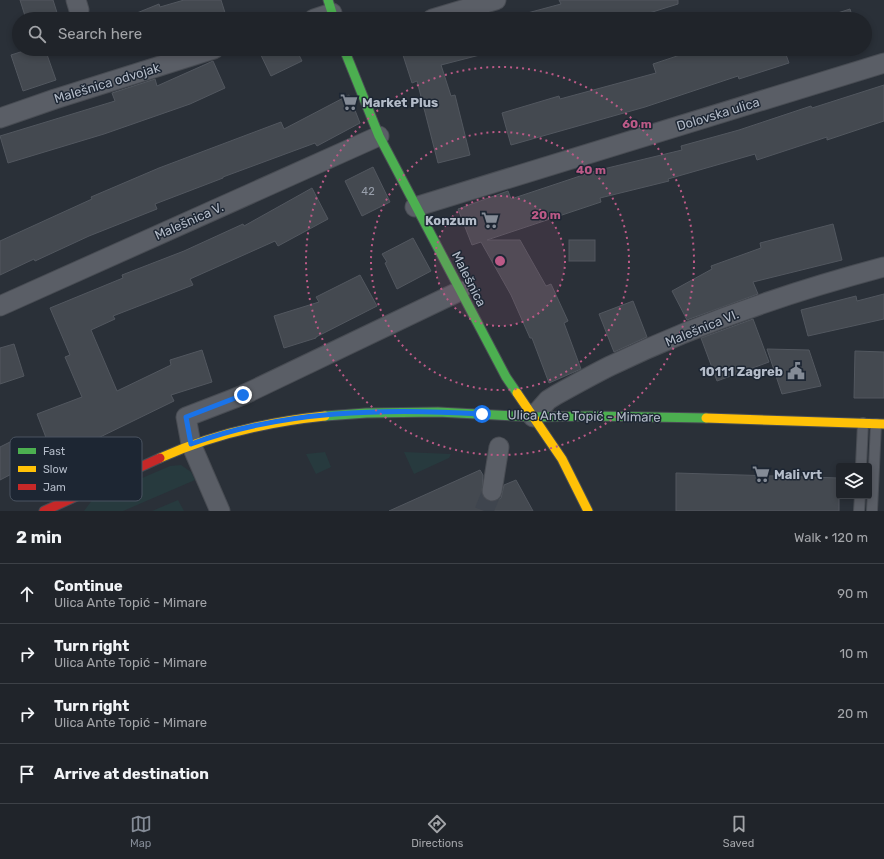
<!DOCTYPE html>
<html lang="en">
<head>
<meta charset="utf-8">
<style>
	body { margin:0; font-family:Rubik,sans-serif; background:#2d3036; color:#f1f3f6 }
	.controls { position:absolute; right:12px; bottom:12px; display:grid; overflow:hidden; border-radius:4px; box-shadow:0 2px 6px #0003 }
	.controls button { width:36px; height:36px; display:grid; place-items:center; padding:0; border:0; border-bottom:1px solid #3d4147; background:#20242a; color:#f1f3f6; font:20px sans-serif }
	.stop { position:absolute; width:12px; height:12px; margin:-9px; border:3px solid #1a73e8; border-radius:50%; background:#fff }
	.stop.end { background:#1a73e8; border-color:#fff; box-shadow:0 1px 4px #0008 }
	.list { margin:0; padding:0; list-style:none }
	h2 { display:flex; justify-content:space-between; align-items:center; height:52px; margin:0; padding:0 16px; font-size:17px }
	h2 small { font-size:13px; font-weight:400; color:#a2a4a8 }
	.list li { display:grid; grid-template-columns:26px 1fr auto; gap:12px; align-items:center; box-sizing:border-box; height:60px; padding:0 16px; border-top:1px solid #3d4147 }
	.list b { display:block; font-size:15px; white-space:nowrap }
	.list p { margin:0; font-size:13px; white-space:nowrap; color:#a2a4a8 }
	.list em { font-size:13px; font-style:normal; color:#a2a4a8 }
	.icon { flex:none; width:22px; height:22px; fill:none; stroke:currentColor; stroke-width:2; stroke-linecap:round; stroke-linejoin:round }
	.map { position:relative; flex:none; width:884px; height:511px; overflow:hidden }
	.search { position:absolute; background:#20242a; box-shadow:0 2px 6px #0003; left:12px; right:12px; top:12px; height:44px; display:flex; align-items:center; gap:10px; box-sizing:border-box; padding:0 14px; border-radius:22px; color:#a2a4a8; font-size:15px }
	.sheet { height:292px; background:#20242a }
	nav { display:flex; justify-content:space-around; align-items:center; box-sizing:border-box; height:56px; border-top:1px solid #3d4147; background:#20242a; font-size:11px; color:#a2a4a8 }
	nav a { display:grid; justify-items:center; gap:2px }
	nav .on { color:#848b96 }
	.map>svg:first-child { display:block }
	.green { fill:#273a3e }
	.building { fill:#444950; stroke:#52575f }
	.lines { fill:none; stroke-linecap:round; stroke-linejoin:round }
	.street-tunnel { stroke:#3f454e; stroke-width:19; stroke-dasharray:19 10; stroke-linecap:butt }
	.lane-casing { stroke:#484c53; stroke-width:12 }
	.street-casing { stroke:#484c53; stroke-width:21 }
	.fast-casing { stroke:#484c53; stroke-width:11 }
	.slow-casing { stroke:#484c53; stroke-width:11 }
	.jam-casing { stroke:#484c53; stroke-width:11 }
	.lane { stroke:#5a5e66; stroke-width:10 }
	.street { stroke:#5a5e66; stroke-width:19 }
	.fast { stroke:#4caf50; stroke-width:9 }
	.slow { stroke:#ffc107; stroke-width:9 }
	.jam { stroke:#c62828; stroke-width:9 }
	.route { stroke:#1a73e8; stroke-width:5 }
	.ring { fill:none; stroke:#bc5a87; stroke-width:2; stroke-dasharray:2 4 }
	.labels { text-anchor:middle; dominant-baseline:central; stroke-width:3; stroke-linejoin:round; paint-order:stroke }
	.number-label { font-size:11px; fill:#989fab }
	.street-label { font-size:13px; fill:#b4bcc9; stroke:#1d2633 }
	.poi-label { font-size:13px; font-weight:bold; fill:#b4bcc9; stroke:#1d2633; text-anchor:start }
	.key { fill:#1d2633; stroke:#4a5360; stroke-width:1 }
	.key-label { font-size:11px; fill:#b4bcc9 }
	.centre { fill:#bc5a87; stroke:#1d2633; stroke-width:2 }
	.ring-label { font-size:12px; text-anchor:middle; font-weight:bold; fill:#bc5a87; stroke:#1d2633; stroke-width:3; stroke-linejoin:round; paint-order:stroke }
</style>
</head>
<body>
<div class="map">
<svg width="884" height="511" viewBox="0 0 884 511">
	<rect width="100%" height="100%" fill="#2a3038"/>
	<!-- green -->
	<g class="green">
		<polygon points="325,452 331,467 316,474 306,454"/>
		<polygon points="404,452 451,454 449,458 414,474"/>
		<polygon points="181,465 191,472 195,480 123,511 84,511 93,499 170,466"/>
		<polygon points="178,500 184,511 152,511"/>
	</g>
	<!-- building -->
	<g class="building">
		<polygon points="20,0 53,0 59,19 26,19"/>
		<polygon points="184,0 221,0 227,19 122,19 159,4 160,7"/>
		<polygon points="559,0 678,0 678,4 630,19 505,19 561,4"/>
		<polygon points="850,9 853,19 819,19"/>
		<polygon points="30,49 45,49 56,80 23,91 11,55"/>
		<polygon points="258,49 296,49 302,61 271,76"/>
		<polygon points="401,49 503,49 441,65 451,96 455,95 470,155 438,163 417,81 412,83"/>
		<polygon points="698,49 784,49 789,63 739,79 738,76 645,107 511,145 502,113 559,96 560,99 656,73 653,64"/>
		<polygon points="213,61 225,88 190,104 104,134 8,163 0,136 115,101 112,93 155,79 157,86"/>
		<polygon points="884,85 884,121 827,140 827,137 757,160 755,154 668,179 669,181 600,198 601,202 487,240 520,240 546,286 551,284 568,321 564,323 581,369 549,383 532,338 530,338 511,295 481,242 472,245 458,209 508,191 511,199 595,171 682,150 681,146 739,130 811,106 812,108"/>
		<polygon points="349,95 360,123 317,146 315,143 223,177 223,178 155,204 157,209 89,236 35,261 34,259 0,275 0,241 92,199 91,197 159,168 281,122 284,129"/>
		<polygon points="373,167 390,202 362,216 345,181"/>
		<polygon points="312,188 328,219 278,246 275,241 190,279 193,285 113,316 115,319 91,330 117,391 171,365 170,360 202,350 212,382 171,395 174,401 94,440 53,456 37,414 82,397 65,357 70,355 50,308 123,278 122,275 184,251 243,224 244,226"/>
		<polygon points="833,224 842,260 753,282 758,294 687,320 672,291 712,269 711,266 761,248 760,243"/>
		<polygon points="413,238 431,271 397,289 385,263 387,262 382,254"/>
		<rect x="569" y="240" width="26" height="21"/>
		<polygon points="360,275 377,306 316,337 316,338 284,348 274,316 319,302 316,297"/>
		<polygon points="884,294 884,319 808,336 801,310 856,296 857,301"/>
		<polygon points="633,301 647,337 614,352 599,314"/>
		<polygon points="753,319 769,362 717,381 701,338"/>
		<polygon points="14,344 24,376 0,384 0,348"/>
		<polygon points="767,349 809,350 821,386 782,394"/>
		<polygon points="855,351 884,352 884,398 854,398"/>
		<polygon points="14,440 27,466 0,480 0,447"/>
		<polygon points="480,470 483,475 482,495 485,500 491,502 496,501 501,498 504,485 516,480 533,511 389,511"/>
		<polygon points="676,473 839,478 839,511 676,511"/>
	</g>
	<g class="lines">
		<!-- street-tunnel -->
		<polyline class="street-tunnel" points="484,511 492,491"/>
		<!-- lane casing -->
		<g class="lane-casing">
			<g id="lane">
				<polyline points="861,466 863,423"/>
				<polyline points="859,511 860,496"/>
				<polyline points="872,511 876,424"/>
			</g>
		</g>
		<!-- street casing -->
		<g class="street-casing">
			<g id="street">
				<polyline points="76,0 79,10"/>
				<polyline points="314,19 332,13"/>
				<polyline points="432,19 496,0"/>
				<polyline points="0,118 55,99 214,49"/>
				<polyline points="415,207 884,63"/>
				<polyline points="0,306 379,136"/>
				<path d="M533 417 548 400 556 395C574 385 592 375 610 366 697 324 790 292 884 267"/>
				<polyline points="492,491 499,447"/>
				<polyline points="220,511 191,444 186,417 243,395 460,291"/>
			</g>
		</g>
		<!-- fast casing -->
		<g class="fast-casing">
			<g id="fast">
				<polyline points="328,0 334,19"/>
				<polyline points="344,49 379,136 506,377 517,393"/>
				<polyline points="325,416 366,413 438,412 534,417 593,416 706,418"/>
			</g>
		</g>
		<!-- slow casing -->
		<g class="slow-casing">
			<g id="slow">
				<polyline points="517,393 562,459 588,511"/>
				<polyline points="706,418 884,424"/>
				<path d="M160 458C213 434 267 422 325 416"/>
			</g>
		</g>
		<!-- jam casing -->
		<g class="jam-casing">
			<polyline id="jam" points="44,511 160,458"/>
		</g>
		<!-- lane -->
		<use href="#lane" class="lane"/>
		<!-- street -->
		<use href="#street" class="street"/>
		<!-- fast -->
		<use href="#fast" class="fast"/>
		<!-- slow -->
		<use href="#slow" class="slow"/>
		<!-- jam -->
		<use href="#jam" class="jam"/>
	</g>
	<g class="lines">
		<!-- route -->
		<path class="route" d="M243 395 186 417 191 444C283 410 386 408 482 414"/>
	</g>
	<!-- distance rings -->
	<circle cx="500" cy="261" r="65" fill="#bc5a87" fill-opacity=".12"/>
	<g class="ring">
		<circle cx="500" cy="261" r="65"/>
		<circle cx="500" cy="261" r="129"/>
		<circle cx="500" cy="261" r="194"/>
	</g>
	<!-- icons -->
	<defs>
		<g id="supermarket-bare" transform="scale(1.38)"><path d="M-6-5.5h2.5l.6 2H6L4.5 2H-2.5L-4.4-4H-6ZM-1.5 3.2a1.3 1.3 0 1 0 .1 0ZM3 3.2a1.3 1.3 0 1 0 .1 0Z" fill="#848b96" stroke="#1d2633" stroke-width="2.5" paint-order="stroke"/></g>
		<g id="civic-bare" transform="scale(1.38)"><path d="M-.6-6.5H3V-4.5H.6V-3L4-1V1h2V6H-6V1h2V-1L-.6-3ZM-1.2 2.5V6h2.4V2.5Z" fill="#848b96" stroke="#1d2633" stroke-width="2.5" paint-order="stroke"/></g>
	</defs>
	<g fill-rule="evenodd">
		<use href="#supermarket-bare" x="349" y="102"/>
		<use href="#supermarket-bare" x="490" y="220"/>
		<use href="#civic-bare" x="796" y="371"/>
		<use href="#supermarket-bare" x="761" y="474"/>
	</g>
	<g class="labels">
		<!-- number labels -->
		<g class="number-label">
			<text x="368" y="191">42</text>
		</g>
		<!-- street labels -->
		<g class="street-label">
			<text transform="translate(107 83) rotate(-17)">Malešnica odvojak</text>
			<text transform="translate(718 114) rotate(-17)">Dolovska ulica</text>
			<text transform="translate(189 221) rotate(-24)">Malešnica V.</text>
			<text transform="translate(469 279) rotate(63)">Malešnica</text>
			<text transform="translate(702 328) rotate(-22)">Malešnica VI.</text>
			<text transform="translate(584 416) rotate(1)">Ulica Ante Topić - Mimare</text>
		</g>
		<!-- poi labels -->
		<g class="poi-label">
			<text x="362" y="102">Market Plus</text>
			<text x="477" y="220" text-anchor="end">Konzum</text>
			<text x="783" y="371" text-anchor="end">10111 Zagreb</text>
			<text x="774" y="474">Mali vrt</text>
		</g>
	</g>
	<!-- legend -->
	<rect x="10" y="437" width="132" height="64" rx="6" class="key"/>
	<rect x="18" y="448" width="18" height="6" fill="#4caf50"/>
	<rect x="18" y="466" width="18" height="6" fill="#ffc107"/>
	<rect x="18" y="484" width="18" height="6" fill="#c62828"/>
	<g class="key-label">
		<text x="43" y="455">Fast</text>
		<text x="43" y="473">Slow</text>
		<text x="43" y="491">Jam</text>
	</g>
	<circle cx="500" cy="261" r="6" class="centre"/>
	<g class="ring-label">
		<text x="637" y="128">60 m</text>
		<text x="591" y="174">40 m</text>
		<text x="546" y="219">20 m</text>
	</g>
</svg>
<div class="controls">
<button><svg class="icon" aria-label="layers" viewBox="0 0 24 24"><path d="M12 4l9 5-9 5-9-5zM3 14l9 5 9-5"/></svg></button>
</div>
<div class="stop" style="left:482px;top:414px"></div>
<div class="stop end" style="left:243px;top:395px"></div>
<div class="search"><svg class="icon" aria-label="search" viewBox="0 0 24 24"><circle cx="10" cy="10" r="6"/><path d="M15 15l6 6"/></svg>Search here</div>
</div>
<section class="sheet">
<h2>2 min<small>Walk · 120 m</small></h2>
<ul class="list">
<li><svg class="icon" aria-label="ahead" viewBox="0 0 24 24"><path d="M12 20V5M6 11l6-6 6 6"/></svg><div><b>Continue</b><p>Ulica Ante Topić - Mimare</p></div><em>90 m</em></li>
<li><svg class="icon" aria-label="right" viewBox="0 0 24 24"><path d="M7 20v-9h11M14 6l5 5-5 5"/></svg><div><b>Turn right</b><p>Ulica Ante Topić - Mimare</p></div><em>10 m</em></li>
<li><svg class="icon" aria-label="right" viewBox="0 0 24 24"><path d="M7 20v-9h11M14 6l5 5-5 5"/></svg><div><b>Turn right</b><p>Ulica Ante Topić - Mimare</p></div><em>20 m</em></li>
<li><svg class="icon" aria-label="arrive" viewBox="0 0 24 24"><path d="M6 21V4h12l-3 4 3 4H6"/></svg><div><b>Arrive at destination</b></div></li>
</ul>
</section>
<nav>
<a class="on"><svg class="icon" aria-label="map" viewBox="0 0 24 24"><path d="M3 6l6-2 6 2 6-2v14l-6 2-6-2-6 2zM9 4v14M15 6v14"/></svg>Map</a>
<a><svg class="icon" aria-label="directions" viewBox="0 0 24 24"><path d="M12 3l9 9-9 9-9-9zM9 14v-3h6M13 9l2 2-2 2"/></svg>Directions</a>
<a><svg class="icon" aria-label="saved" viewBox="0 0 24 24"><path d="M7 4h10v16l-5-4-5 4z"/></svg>Saved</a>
</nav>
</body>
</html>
